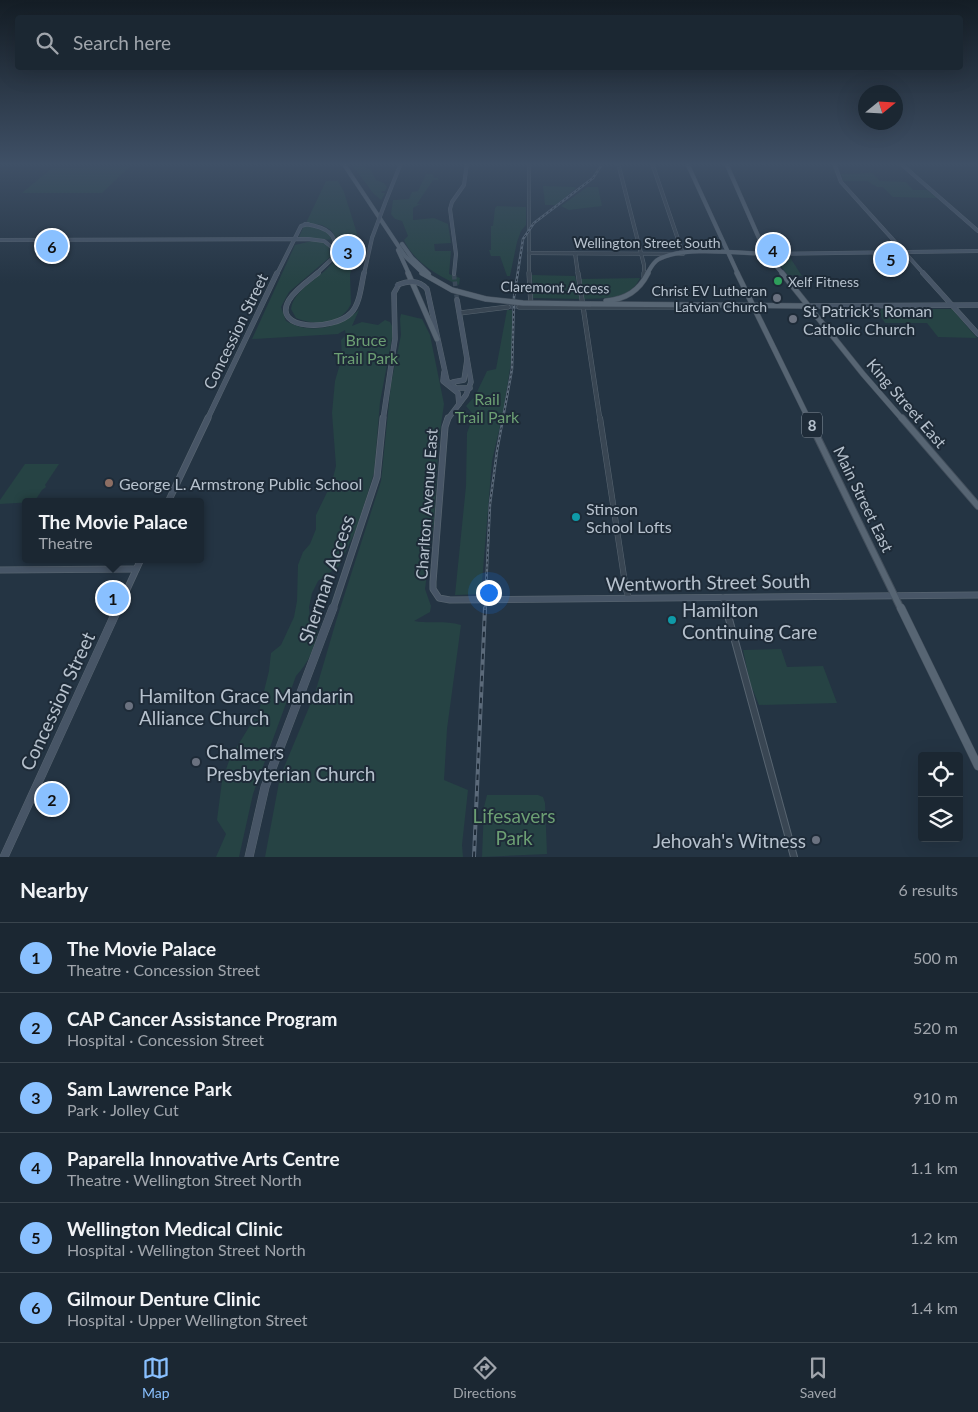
<!DOCTYPE html>
<html lang="en">
<head>
<meta charset="utf-8">
<style>
	body { margin:0; font-family:Lato,sans-serif; background:#242f3a; color:#f1f3f6 }
	.controls { position:absolute; right:15px; bottom:15px; display:grid; overflow:hidden; border-radius:5px; box-shadow:0 5px 20px #0002 }
	.controls button { width:45px; height:45px; display:grid; place-items:center; padding:0; border:0; border-bottom:1px solid #39444d; background:#1b2732; color:#f1f3f6; font:25px sans-serif }
	.compass { position:absolute; left:858px; top:85px; width:45px; height:45px; border-radius:50%; background:#1b2732; box-shadow:0 5px 20px #0002; rotate:72deg }
	.you { position:absolute; left:488px; top:592px; width:18px; height:18px; margin:-12px; border:4px solid #fff; border-radius:50%; background:#1a73e8; box-shadow:0 0 0 8px #1a73e833 }
	.badge { display:grid; place-items:center; width:32px; height:32px; border-radius:50%; background:#89c0ff; color:#111; font-size:16px; font-weight:700 }
	.pin { position:absolute; translate:-50% -50%; border:2px solid #fff; box-shadow:0 1px 5px #0006 }
	.popup { position:absolute; left:22px; top:498px; width:182px; height:65px; box-sizing:border-box; display:grid; place-content:center; border-radius:5px; background:#1b2732; filter:drop-shadow(0 1px 4px #0005); font-size:16px; white-space:nowrap; color:#a0a5ac }
	.popup b { font-size:19px; color:#f1f3f6 }
	.popup::after { content:''; position:absolute; left:50%; top:100%; margin-left:-10px; border:10px solid transparent; border-top-color:#1b2732 }
	.list { margin:0; padding:0; list-style:none }
	h2 { display:flex; justify-content:space-between; align-items:center; height:65px; margin:0; padding:0 20px; font-size:21px }
	h2 small { font-size:16px; font-weight:400; color:#a0a5ac }
	.list li { display:grid; grid-template-columns:32px 1fr auto; gap:15px; align-items:center; box-sizing:border-box; height:70px; padding:0 20px; border-top:1px solid #39444d }
	.list b { display:block; font-size:19px; white-space:nowrap }
	.list p { margin:0; font-size:16px; white-space:nowrap; color:#a0a5ac }
	.list em { font-size:16px; font-style:normal; color:#a0a5ac }
	.icon { flex:none; width:28px; height:28px; fill:none; stroke:currentColor; stroke-width:2; stroke-linecap:round; stroke-linejoin:round }
	.map { position:relative; flex:none; width:978px; height:857px; overflow:hidden }
	.search { position:absolute; background:#1b2732; box-shadow:0 5px 20px #0002; left:15px; right:15px; top:15px; height:55px; display:flex; align-items:center; gap:12px; box-sizing:border-box; padding:0 18px; border-radius:5px; color:#a0a5ac; font-size:19px }
	.sheet { height:485px; background:#1b2732 }
	nav { display:flex; justify-content:space-around; align-items:center; box-sizing:border-box; height:70px; border-top:1px solid #39444d; background:#1b2732; font-size:14px; color:#a0a5ac }
	nav a { display:grid; justify-items:center; gap:2px }
	nav .on { color:#89c0ff }
	.map>svg:first-child { display:block }
	.green { fill:#264344 }
	.lines { fill:none; stroke-linecap:round; stroke-linejoin:round }
	.tertiary-tunnel { stroke:#3a4958; stroke-width:4; stroke-dasharray:4 2; stroke-linecap:butt }
	.secondary-tunnel { stroke:#3a4958; stroke-width:4.5; stroke-dasharray:4.5 2; stroke-linecap:butt }
	.tertiary-far3-casing { stroke:#576470; stroke-width:4 }
	.tertiary-far2-casing { stroke:#576470; stroke-width:5 }
	.tertiary-far1-casing { stroke:#576470; stroke-width:6 }
	.tertiary-casing { stroke:#576470; stroke-width:8 }
	.secondary-far3-casing { stroke:#576470; stroke-width:4 }
	.secondary-far2-casing { stroke:#576470; stroke-width:5.5 }
	.secondary-far1-casing { stroke:#576470; stroke-width:7 }
	.secondary-casing { stroke:#576470; stroke-width:9 }
	.primary-far3-casing { stroke:#434f5c; stroke-width:4.5 }
	.primary-far2-casing { stroke:#434f5c; stroke-width:6 }
	.primary-far1-casing { stroke:#434f5c; stroke-width:8 }
	.primary-casing { stroke:#434f5c; stroke-width:9 }
	.tertiary-far3 { stroke:#394653; stroke-width:3 }
	.tertiary-far2 { stroke:#394653; stroke-width:4 }
	.tertiary-far1 { stroke:#394653; stroke-width:5 }
	.tertiary { stroke:#394653; stroke-width:6 }
	.secondary-far3 { stroke:#475566; stroke-width:3 }
	.secondary-far2 { stroke:#475566; stroke-width:4.5 }
	.secondary-far1 { stroke:#475566; stroke-width:5.5 }
	.secondary { stroke:#475566; stroke-width:8 }
	.primary-far3 { stroke:#576573; stroke-width:4 }
	.primary-far2 { stroke:#576573; stroke-width:5 }
	.primary-far1 { stroke:#576573; stroke-width:6 }
	.primary { stroke:#576573; stroke-width:8 }
	.rail-far1-casing { stroke:#5b6a7a; stroke-width:2.5 }
	.rail-casing { stroke:#5b6a7a; stroke-width:4 }
	.rail-far1 { stroke:#1e2b38; stroke-width:1; stroke-dasharray:2.5; stroke-linecap:butt }
	.rail { stroke:#1e2b38; stroke-width:2; stroke-dasharray:5.5; stroke-linecap:butt }
	.secondary-bridge-far1-casing { stroke:#576470; stroke-width:4; stroke-linecap:butt }
	.secondary-bridge-casing { stroke:#576470; stroke-width:5.5; stroke-linecap:butt }
	.primary-bridge-casing { stroke:#434f5c; stroke-width:6; stroke-linecap:butt }
	.secondary-bridge-far1 { stroke:#475566; stroke-width:3 }
	.secondary-bridge { stroke:#475566; stroke-width:4.5 }
	.primary-bridge { stroke:#576573; stroke-width:5 }
	.leisure-dot { fill:#2e9e5b; stroke:#1e2b38; stroke-width:2 }
	.worship-dot { fill:#6b7280; stroke:#1e2b38; stroke-width:2 }
	.education-dot { fill:#8d6e63; stroke:#1e2b38; stroke-width:2 }
	.culture-dot { fill:#0f9aa8; stroke:#1e2b38; stroke-width:2 }
	.labels { text-anchor:middle; dominant-baseline:central; stroke-width:4; stroke-linejoin:round; paint-order:stroke }
	.far-street-label { font-size:14px; fill:#b6c1cd; stroke:#1e2b38 }
	.far-poi-label { font-size:14px; fill:#b6c1cd; stroke:#1e2b38; text-anchor:start }
	.shield { fill:#1e2b38; stroke:#8894a0; stroke-width:1 }
	.shield-label { font-size:15px; font-weight:bold; fill:#b6c1cd }
	.poi-label { font-size:16px; fill:#b6c1cd; stroke:#1e2b38; text-anchor:start }
	.street-label { font-size:16px; fill:#b6c1cd; stroke:#1e2b38 }
	.park-label { font-size:16px; fill:#6c9f73; stroke:#1e2b38 }
	.near-street-label { font-size:19px; fill:#b6c1cd; stroke:#1e2b38 }
	.near-poi-label { font-size:19px; fill:#b6c1cd; stroke:#1e2b38; text-anchor:start }
	.near-park-label { font-size:19px; fill:#6c9f73; stroke:#1e2b38 }
</style>
</head>
<body>
<div class="map">
<svg width="978" height="857" viewBox="0 0 978 857">
	<rect width="100%" height="100%" fill="#243443"/>
	<!-- green -->
	<g class="green">
		<polygon points="351,163 362,163 366,168 371,170 376,180 384,183 387,187 385,191 382,191 381,193 385,193 381,200 373,193"/>
		<polygon points="129,167 102,193 22,193 52,168"/>
		<polygon points="872,173 880,181 906,182 913,190 927,190 937,198 893,197 883,187 877,187 867,181 843,181 841,174"/>
		<path d="M426 174H433L434 178H438V180H433L417 204 423 205H418L413 208V220L434 218 448 224 451 243 434 244 435 251H451L449 274 460 278 459 285C439 277 413 261 404 240L408 236 402 221 395 219 391 214 393 200 409 199 412 192 418 191Z"/>
		<path d="M326 181H338L344 192 360 243 350 274 351 304C341 325 315 326 296 318L291 309C295 278 359 269 331 230L322 225 306 223Z"/>
		<polygon points="543,186 574,187 576,188 556,205 545,205"/>
		<polygon points="587,187 598,187 602,206 569,210 561,206"/>
		<polygon points="497,206 526,207 526,225 521,231 517,242 510,276 507,276 500,256 491,256 489,250 491,250 491,226 493,226 495,208"/>
		<path d="M308 225C318 227 329 229 332 240L299 237 304 226Z"/>
		<path d="M312 241 322 242 329 247 330 257 289 292 281 307 286 321C310 335 339 328 359 310L352 326 362 322 378 325 385 320 390 322 392 326 393 333 380 402 374 473 356 530 339 566 318 581 312 593 309 607 310 619 318 632C313 650 309 662 296 676L253 794 239 857H216L226 834 217 820 222 781 230 758 259 711 269 671 271 653 281 645 294 617 297 601 298 565 303 552 310 544 316 529V515L332 482 336 466 332 413 335 381 342 357 341 340 346 335 345 330 338 334 252 339 295 245Z"/>
		<polygon points="772,256 789,256 802,276 788,275"/>
		<polygon points="532,275 575,276 580,299 533,298"/>
		<path d="M640 278C630 300 605 298 584 299L581 279Z"/>
		<polygon points="876,309 952,309 977,338 938,337 927,323 885,323"/>
		<polygon points="507,310 512,310 512,356 503,413 492,461 481,594 455,595 466,486 467,433 472,419 472,413 466,406 475,396 487,371 496,369"/>
		<path d="M401 314 422 319 430 335 444 404 439 439 434 521 425 589 431 606 430 612 414 621C430 624 445 620 461 625L447 729 444 780 468 790 462 845 463 857H265L280 777 315 693 337 618 381 481 391 384 401 335 400 319Z"/>
		<polygon points="25,464 59,464 45,485 46,487 42,490 34,502 0,504 0,500"/>
		<polygon points="781,649 787,667 823,666 837,703 759,705 750,683 743,650"/>
		<polygon points="487,795 538,795 543,797 545,803 547,854 482,857 484,807"/>
	</g>
	<g class="lines">
		<!-- tertiary-tunnel -->
		<polyline class="tertiary-tunnel" points="508,307 519,307"/>
		<!-- secondary-tunnel -->
		<polyline class="secondary-tunnel" points="454,275 457,300"/>
		<!-- tertiary-far3 casing -->
		<g class="tertiary-far3-casing">
			<g id="tertiary-far3">
				<polyline points="529,163 529,274"/>
				<polyline points="618,163 644,265 644,274"/>
				<polyline points="529,253 683,254 652,163"/>
				<polyline points="575,253 578,274"/>
			</g>
		</g>
		<!-- tertiary-far2 casing -->
		<g class="tertiary-far2-casing">
			<g id="tertiary-far2">
				<polyline points="529,273 531,306"/>
				<polyline points="578,273 600,420"/>
				<polyline points="644,273 644,277"/>
				<polyline points="519,307 679,307"/>
				<polyline points="460,313 508,307"/>
			</g>
		</g>
		<!-- tertiary-far1 casing -->
		<g class="tertiary-far1-casing">
			<g id="tertiary-far1">
				<polyline points="600,418 626,590 629,598"/>
				<polyline points="723,597 726,609"/>
			</g>
		</g>
		<!-- tertiary casing -->
		<g class="tertiary-casing">
			<polyline id="tertiary" points="726,608 794,857"/>
		</g>
		<!-- secondary-far3 casing -->
		<g class="secondary-far3-casing">
			<g id="secondary-far3">
				<polyline points="834,163 841,182 924,274"/>
				<polyline points="900,163 978,231"/>
				<polyline points="385,203 401,163"/>
				<path d="M305 224C325 227 340 233 334 257L316 274"/>
				<polyline points="0,240 308,239 324,241 334,249"/>
				<polyline points="766,254 978,251"/>
				<polyline points="277,274 301,226 308,224"/>
				<polyline points="364,274 372,238"/>
				<polyline points="454,274 456,254 450,209 452,202 464,185 467,163"/>
			</g>
		</g>
		<!-- secondary-far2 casing -->
		<g class="secondary-far2-casing">
			<g id="secondary-far2">
				<path d="M318 273C308 281 296 289 289 300 271 331 334 331 351 313 360 304 361 286 364 273"/>
				<polyline points="923,273 978,334"/>
				<polyline points="427,289 447,381 456,388 470,388"/>
				<polyline points="808,306 978,305"/>
				<polyline points="444,372 443,381 458,393 459,404"/>
				<polyline points="453,382 464,380 467,360"/>
				<polyline points="207,420 277,273"/>
				<polyline points="383,420 395,339 394,293 398,286"/>
				<polyline points="447,420 466,395 471,382 457,300"/>
			</g>
		</g>
		<!-- secondary-far1 casing -->
		<g class="secondary-far1-casing">
			<g id="secondary-far1">
				<polyline points="448,418 445,427 433,582 433,589 439,598 450,600 978,595"/>
				<polyline points="168,502 208,418"/>
				<polyline points="0,570 136,569"/>
				<polyline points="118,609 141,559"/>
				<polyline points="333,609 377,477 383,418"/>
			</g>
		</g>
		<!-- secondary casing -->
		<g class="secondary-casing">
			<g id="secondary">
				<polyline points="4,857 118,608"/>
				<polyline points="249,857 265,787 333,608"/>
			</g>
		</g>
		<!-- primary-far3 casing -->
		<g class="primary-far3-casing">
			<g id="primary-far3">
				<polyline points="343,163 405,256 424,274"/>
				<polyline points="687,163 738,274"/>
				<polyline points="726,163 766,254 783,274"/>
				<polyline points="402,244 412,258 429,274"/>
				<polyline points="398,250 409,274"/>
				<path d="M647 274C650 269 653 262 659 259 683 246 738 253 766 254"/>
			</g>
		</g>
		<!-- primary-far2 casing -->
		<g class="primary-far2-casing">
			<g id="primary-far2">
				<polyline points="408,273 437,339"/>
				<polyline points="422,273 452,290 486,299"/>
				<polyline points="737,273 809,420"/>
				<polyline points="782,273 863,374 903,420"/>
				<path d="M606 301C626 299 639 291 648 273"/>
				<polyline points="590,304 808,306"/>
			</g>
		</g>
		<!-- primary-far1 casing -->
		<g class="primary-far1-casing">
			<g id="primary-far1">
				<polyline points="808,418 901,609"/>
				<polyline points="902,418 978,506"/>
			</g>
		</g>
		<!-- primary casing -->
		<g class="primary-casing">
			<polyline id="primary" points="901,608 978,766"/>
		</g>
		<!-- tertiary-far3 -->
		<use href="#tertiary-far3" class="tertiary-far3"/>
		<!-- tertiary-far2 -->
		<use href="#tertiary-far2" class="tertiary-far2"/>
		<!-- tertiary-far1 -->
		<use href="#tertiary-far1" class="tertiary-far1"/>
		<!-- tertiary -->
		<use href="#tertiary" class="tertiary"/>
		<!-- secondary-far3 -->
		<use href="#secondary-far3" class="secondary-far3"/>
		<!-- secondary-far2 -->
		<use href="#secondary-far2" class="secondary-far2"/>
		<!-- secondary-far1 -->
		<use href="#secondary-far1" class="secondary-far1"/>
		<!-- secondary -->
		<use href="#secondary" class="secondary"/>
		<!-- primary-far3 -->
		<use href="#primary-far3" class="primary-far3"/>
		<!-- primary-far2 -->
		<use href="#primary-far2" class="primary-far2"/>
		<!-- primary-far1 -->
		<use href="#primary-far1" class="primary-far1"/>
		<!-- primary -->
		<use href="#primary" class="primary"/>
		<!-- rail-far1 casing -->
		<g class="rail-far1-casing">
			<polyline id="rail-far1" points="485,609 490,504 497,451 512,369 514,297 523,239 534,223 593,178 603,163"/>
		</g>
		<!-- rail casing -->
		<g class="rail-casing">
			<polyline id="rail" points="474,857 485,608"/>
		</g>
		<!-- rail-far1 -->
		<use href="#rail-far1" class="rail-far1"/>
		<!-- rail -->
		<use href="#rail" class="rail"/>
		<!-- secondary-bridge-far1 casing -->
		<g class="secondary-bridge-far1-casing">
			<polyline id="secondary-bridge-far1" points="372,238 385,203"/>
		</g>
		<!-- secondary-bridge casing -->
		<g class="secondary-bridge-casing">
			<path id="secondary-bridge" d="M397 285C408 281 418 279 427 289"/>
		</g>
		<!-- primary-bridge casing -->
		<g class="primary-bridge-casing">
			<polyline id="primary-bridge" points="486,299 523,303 590,304"/>
		</g>
		<!-- secondary-bridge-far1 -->
		<use href="#secondary-bridge-far1" class="secondary-bridge-far1"/>
		<!-- secondary-bridge -->
		<use href="#secondary-bridge" class="secondary-bridge"/>
		<!-- primary-bridge -->
		<use href="#primary-bridge" class="primary-bridge"/>
	</g>
	<!-- sky -->
	<linearGradient id="sky" x2="0" y2="1"><stop stop-color="#141d25"/><stop offset="0.58" stop-color="#3f5066"/><stop offset="1" stop-color="#3f5066" stop-opacity="0"/></linearGradient>
	<rect width="978" height="283" fill="url(#sky)"/>
	<!-- markers -->
	<circle class="leisure-dot" cx="778" cy="281" r="5"/>
	<g class="worship-dot">
		<circle cx="777" cy="298" r="5"/>
		<circle cx="793" cy="319" r="5"/>
		<circle cx="129" cy="706" r="5"/>
		<circle cx="196" cy="762" r="5"/>
		<circle cx="816" cy="840" r="5"/>
	</g>
	<circle class="education-dot" cx="109" cy="483" r="5"/>
	<g class="culture-dot">
		<circle cx="576" cy="517" r="5"/>
		<circle cx="672" cy="620" r="5"/>
	</g>
	<g class="labels">
		<!-- far-street labels -->
		<g class="far-street-label">
			<text x="647" y="242">Wellington Street South</text>
			<text transform="translate(555 287) rotate(1)">Claremont Access</text>
		</g>
		<!-- far-poi labels -->
		<g class="far-poi-label">
			<text x="788" y="281">Xelf Fitness</text>
			<text x="767" y="290" text-anchor="end">Christ EV Lutheran<tspan x="767" dy="16">Latvian Church</tspan></text>
		</g>
		<!-- shield labels -->
		<rect class="shield" x="802" y="412.5" width="20" height="25" rx="4"/>
		<g class="shield-label">
			<text x="812" y="425">8</text>
		</g>
		<!-- poi labels -->
		<g class="poi-label">
			<text x="803" y="310">St Patrick's Roman<tspan x="803" dy="18">Catholic Church</tspan></text>
			<text x="119" y="483">George L. Armstrong Public School</text>
			<text x="586" y="508">Stinson<tspan x="586" dy="18">School Lofts</tspan></text>
		</g>
		<!-- street labels -->
		<g class="street-label">
			<text transform="translate(235 331) rotate(-64)">Concession Street</text>
			<text transform="translate(907 403) rotate(49)">King Street East</text>
			<text transform="translate(864 499) rotate(64)">Main Street East</text>
			<text transform="translate(426 504) rotate(-86)">Charlton Avenue East</text>
		</g>
		<!-- park labels -->
		<g class="park-label">
			<text x="366" y="339">Bruce<tspan x="366" dy="18">Trail Park</tspan></text>
			<text x="487" y="398">Rail<tspan x="487" dy="18">Trail Park</tspan></text>
		</g>
		<!-- near-street labels -->
		<g class="near-street-label">
			<text transform="translate(326 579) rotate(-71)">Sherman Access</text>
			<text transform="translate(708 582) rotate(-1)">Wentworth Street South</text>
			<text transform="translate(57 701) rotate(-65)">Concession Street</text>
		</g>
		<!-- near-poi labels -->
		<g class="near-poi-label">
			<text x="682" y="609">Hamilton<tspan x="682" dy="22">Continuing Care</tspan></text>
			<text x="139" y="695">Hamilton Grace Mandarin<tspan x="139" dy="22">Alliance Church</tspan></text>
			<text x="206" y="751">Chalmers<tspan x="206" dy="22">Presbyterian Church</tspan></text>
			<text x="806" y="840" text-anchor="end">Jehovah's Witness</text>
		</g>
		<!-- near-park labels -->
		<g class="near-park-label">
			<text x="514" y="815">Lifesavers<tspan x="514" dy="22">Park</tspan></text>
		</g>
	</g>
</svg>
<div class="controls">
<button><svg class="icon" aria-label="locate" viewBox="0 0 24 24"><circle cx="12" cy="12" r="6"/><path d="M12 2v4M12 18v4M2 12h4M18 12h4"/></svg></button>
<button><svg class="icon" aria-label="layers" viewBox="0 0 24 24"><path d="M12 4l9 5-9 5-9-5zM3 14l9 5 9-5"/></svg></button>
</div>
<svg class="compass" viewBox="-18 -18 36 36"><path d="M0-13l5 13h-10z" fill="#e53935"/><path d="M0 13l5-13h-10z" fill="#a0a5ac"/></svg>
<div class="you"></div>
<div class="pin badge" style="left:113px;top:598px">1</div>
<div class="popup"><b>The Movie Palace</b>Theatre</div>
<div class="pin badge" style="left:52px;top:799px">2</div>
<div class="pin badge" style="left:348px;top:252px">3</div>
<div class="pin badge" style="left:773px;top:250px">4</div>
<div class="pin badge" style="left:891px;top:259px">5</div>
<div class="pin badge" style="left:52px;top:246px">6</div>
<div class="search"><svg class="icon" aria-label="search" viewBox="0 0 24 24"><circle cx="10" cy="10" r="6"/><path d="M15 15l6 6"/></svg>Search here</div>
</div>
<section class="sheet">
<h2>Nearby<small>6 results</small></h2>
<ul class="list">
<li><span class="badge">1</span><div><b>The Movie Palace</b><p>Theatre · Concession Street</p></div><em>500 m</em></li>
<li><span class="badge">2</span><div><b>CAP Cancer Assistance Program</b><p>Hospital · Concession Street</p></div><em>520 m</em></li>
<li><span class="badge">3</span><div><b>Sam Lawrence Park</b><p>Park · Jolley Cut</p></div><em>910 m</em></li>
<li><span class="badge">4</span><div><b>Paparella Innovative Arts Centre</b><p>Theatre · Wellington Street North</p></div><em>1.1 km</em></li>
<li><span class="badge">5</span><div><b>Wellington Medical Clinic</b><p>Hospital · Wellington Street North</p></div><em>1.2 km</em></li>
<li><span class="badge">6</span><div><b>Gilmour Denture Clinic</b><p>Hospital · Upper Wellington Street</p></div><em>1.4 km</em></li>
</ul>
</section>
<nav>
<a class="on"><svg class="icon" aria-label="map" viewBox="0 0 24 24"><path d="M3 6l6-2 6 2 6-2v14l-6 2-6-2-6 2zM9 4v14M15 6v14"/></svg>Map</a>
<a><svg class="icon" aria-label="directions" viewBox="0 0 24 24"><path d="M12 3l9 9-9 9-9-9zM9 14v-3h6M13 9l2 2-2 2"/></svg>Directions</a>
<a><svg class="icon" aria-label="saved" viewBox="0 0 24 24"><path d="M7 4h10v16l-5-4-5 4z"/></svg>Saved</a>
</nav>
</body>
</html>
